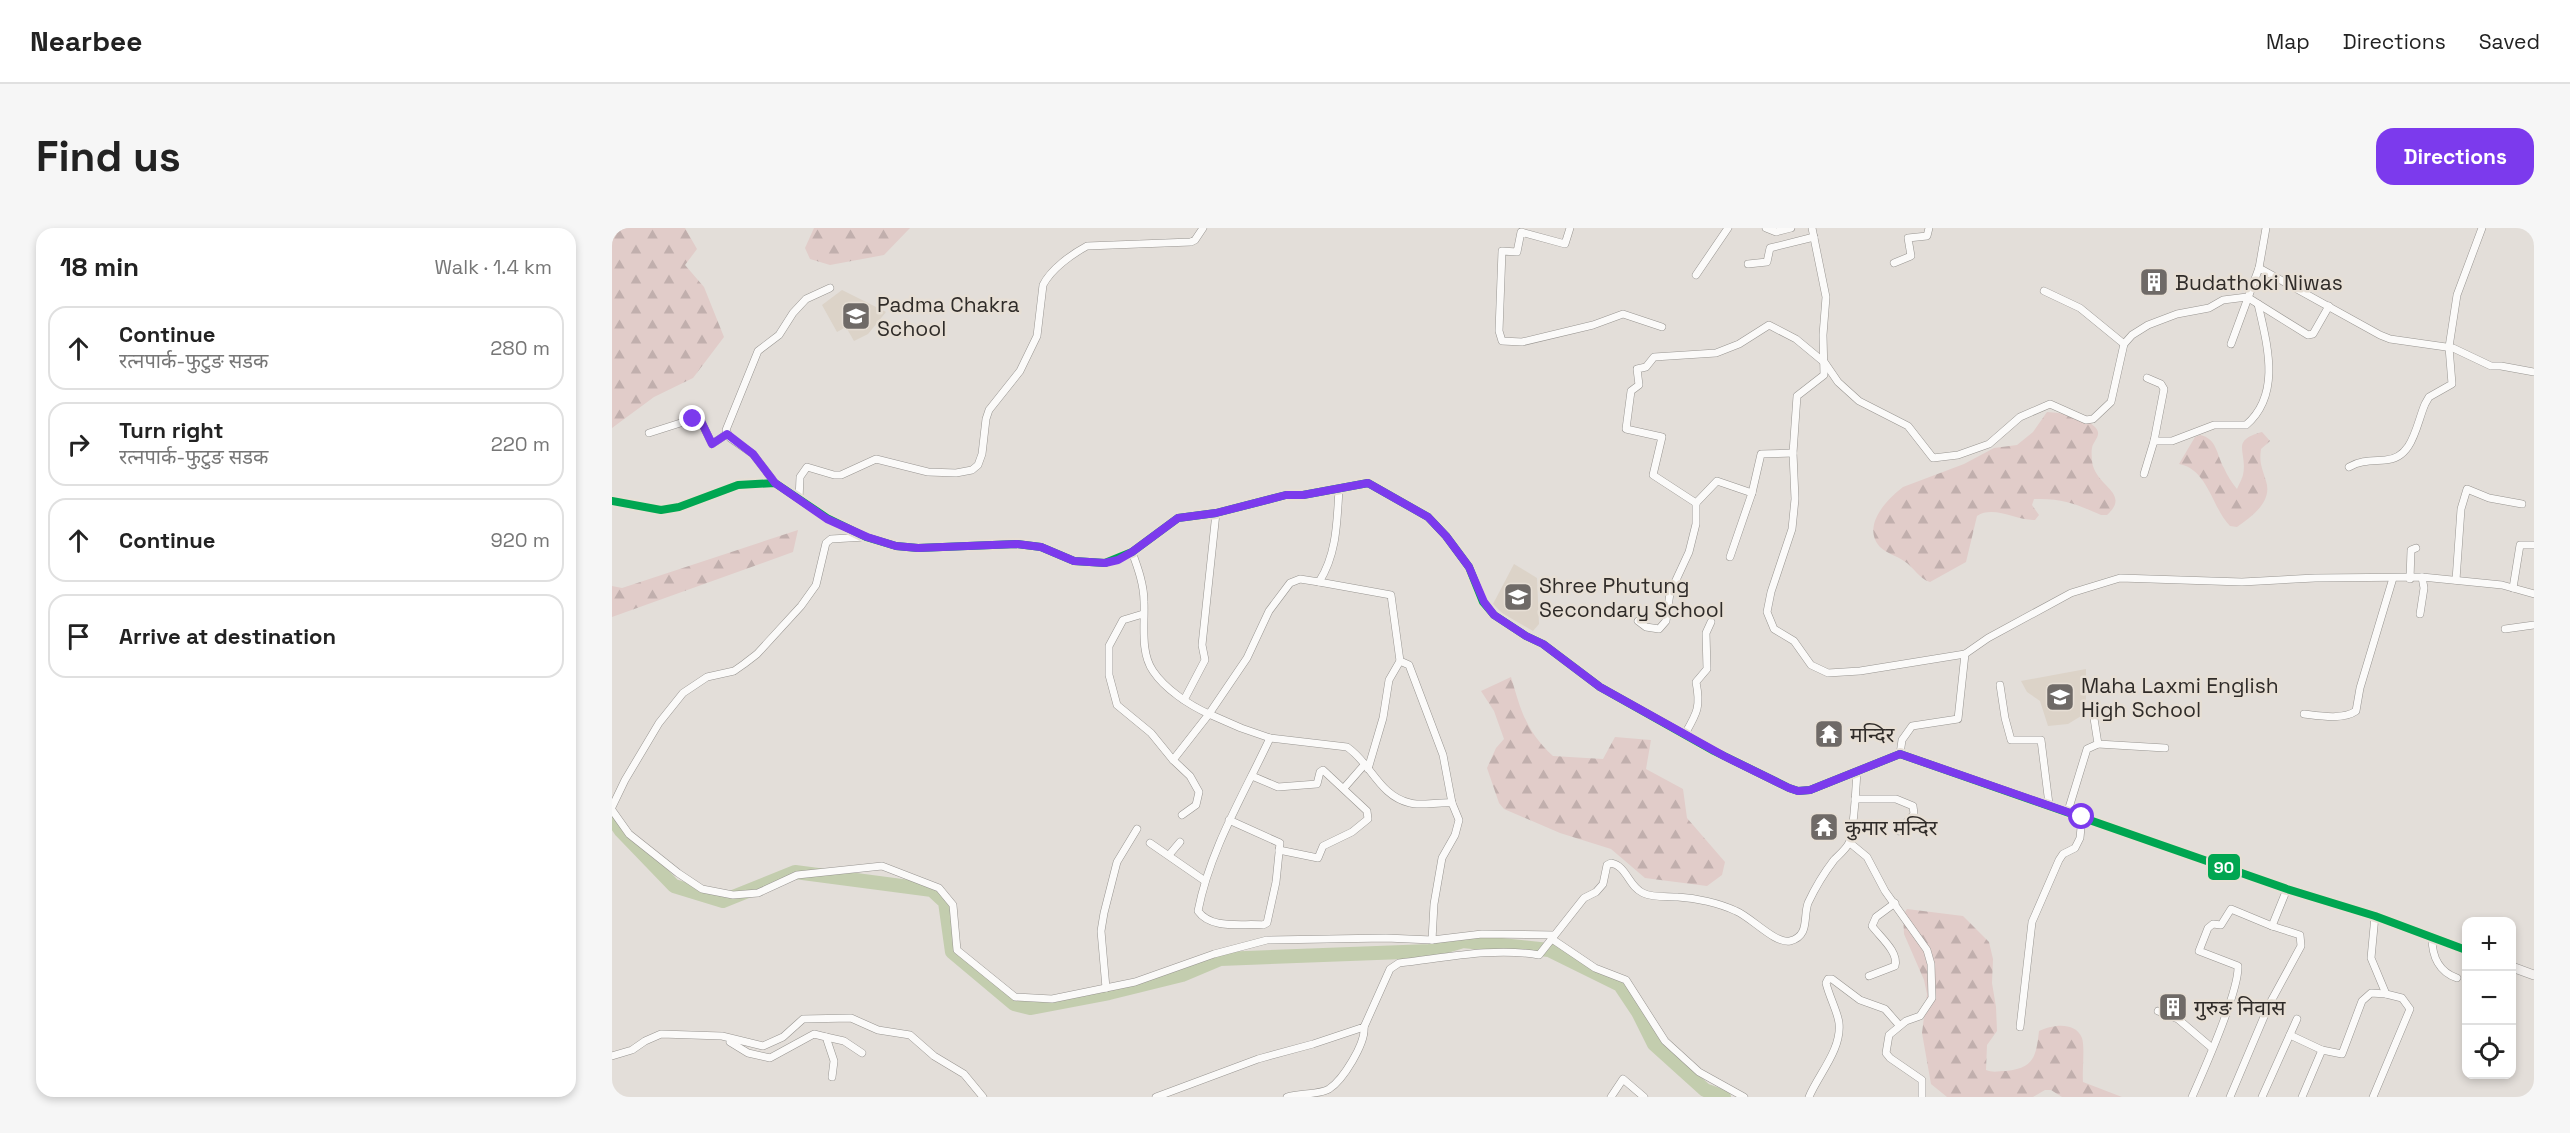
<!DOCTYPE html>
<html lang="en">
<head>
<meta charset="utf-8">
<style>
	body { margin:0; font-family:"Space Grotesk","Noto Sans Devanagari",sans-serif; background:#f6f6f6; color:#222 }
	.controls { position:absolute; right:18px; bottom:18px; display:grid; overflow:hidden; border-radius:12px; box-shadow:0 3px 9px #0003 }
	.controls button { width:54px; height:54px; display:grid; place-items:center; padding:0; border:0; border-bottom:2px solid #e0e0e0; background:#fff; color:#222; font:30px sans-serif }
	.stop { position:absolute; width:18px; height:18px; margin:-14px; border:4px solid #7c3aed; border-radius:50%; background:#fff }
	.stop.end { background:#7c3aed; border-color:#fff; box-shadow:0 2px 6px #0008 }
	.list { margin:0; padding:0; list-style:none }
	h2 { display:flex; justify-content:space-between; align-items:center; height:78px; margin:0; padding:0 24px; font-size:26px }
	h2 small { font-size:20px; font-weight:400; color:#767676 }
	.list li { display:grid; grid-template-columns:39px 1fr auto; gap:18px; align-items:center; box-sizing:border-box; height:84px; margin:0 12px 12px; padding:0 12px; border:2px solid #e0e0e0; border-radius:18px }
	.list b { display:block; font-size:22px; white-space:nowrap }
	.list p { margin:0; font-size:20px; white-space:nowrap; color:#767676 }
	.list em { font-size:20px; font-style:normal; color:#767676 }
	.icon { flex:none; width:33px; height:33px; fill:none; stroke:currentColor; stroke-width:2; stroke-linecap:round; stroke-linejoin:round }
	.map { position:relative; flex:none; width:1922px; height:869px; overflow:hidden; border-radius:18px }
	header { display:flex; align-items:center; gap:36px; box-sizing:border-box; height:84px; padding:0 30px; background:#fff; border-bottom:2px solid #e0e0e0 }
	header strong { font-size:28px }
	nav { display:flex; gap:33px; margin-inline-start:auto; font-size:21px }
	.intro { display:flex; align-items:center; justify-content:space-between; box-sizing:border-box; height:144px; padding:0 36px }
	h1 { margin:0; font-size:42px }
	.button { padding:15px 27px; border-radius:18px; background:#7c3aed; color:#fff; font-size:21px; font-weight:700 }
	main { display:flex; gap:36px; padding:0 36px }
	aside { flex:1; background:#fff; border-radius:18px; box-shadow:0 3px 9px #0003 }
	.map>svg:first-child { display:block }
	.built { fill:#dcd3c8 }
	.forest { fill:url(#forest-firs) }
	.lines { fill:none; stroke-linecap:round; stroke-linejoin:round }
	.river { stroke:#c3cdae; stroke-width:14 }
	.street-casing { stroke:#989591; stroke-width:8 }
	.secondary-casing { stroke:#989591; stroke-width:10 }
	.street { stroke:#fbfaf9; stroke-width:7 }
	.secondary { stroke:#f2efed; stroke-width:9 }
	.bus-1-casing { stroke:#e7dfd5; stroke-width:12 }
	.bus-1 { stroke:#00a651; stroke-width:8 }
	.route { stroke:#7c3aed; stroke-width:8 }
	.labels { text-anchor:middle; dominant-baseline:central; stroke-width:5; stroke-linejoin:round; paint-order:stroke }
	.poi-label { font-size:21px; fill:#302c29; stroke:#e7dfd5; text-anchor:start }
	.line-badge { stroke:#e7dfd5; stroke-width:2 }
	.badge-label { font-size:16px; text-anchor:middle; font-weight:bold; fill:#fff }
</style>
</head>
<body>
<header>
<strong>Nearbee</strong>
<nav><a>Map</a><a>Directions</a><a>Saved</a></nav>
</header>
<div class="intro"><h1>Find us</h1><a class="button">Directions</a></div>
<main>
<aside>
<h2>18 min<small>Walk · 1.4 km</small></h2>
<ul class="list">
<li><svg class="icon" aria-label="ahead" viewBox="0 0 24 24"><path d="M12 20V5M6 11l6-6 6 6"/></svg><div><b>Continue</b><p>रत्नपार्क-फुटुङ सडक</p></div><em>280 m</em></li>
<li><svg class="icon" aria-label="right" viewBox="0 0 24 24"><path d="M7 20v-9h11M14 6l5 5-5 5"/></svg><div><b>Turn right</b><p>रत्नपार्क-फुटुङ सडक</p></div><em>220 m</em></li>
<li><svg class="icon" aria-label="ahead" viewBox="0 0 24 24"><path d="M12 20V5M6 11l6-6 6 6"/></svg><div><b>Continue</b></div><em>920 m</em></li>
<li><svg class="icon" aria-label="arrive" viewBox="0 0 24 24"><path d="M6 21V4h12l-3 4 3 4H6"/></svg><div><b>Arrive at destination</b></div></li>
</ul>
</aside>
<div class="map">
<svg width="1922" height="869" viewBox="0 0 1922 869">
	<defs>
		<pattern id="forest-firs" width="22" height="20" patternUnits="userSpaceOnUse" patternTransform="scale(1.5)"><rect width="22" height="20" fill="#e1ccc9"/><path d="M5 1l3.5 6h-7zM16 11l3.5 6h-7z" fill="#c1afad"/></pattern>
	</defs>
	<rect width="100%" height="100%" fill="#e3ded9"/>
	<!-- built -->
	<g class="built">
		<polygon points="230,62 274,84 256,106 242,113 234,99 225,104 210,77"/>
		<polygon points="902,336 925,350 927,396 921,403 890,385 881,376"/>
		<polygon points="1474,441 1474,485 1456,496 1436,498 1428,473 1415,464 1409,453"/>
	</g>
	<!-- forest -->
	<g class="forest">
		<polygon points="0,0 73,0 85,21 73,37 92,59 112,109 81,150 42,169 0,200"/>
		<polygon points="202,0 298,0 272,27 218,37 198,31 193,20"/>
		<path d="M1435 184C1450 185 1472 188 1483 199 1491 207 1481 213 1480 220 1479 224 1480 234 1481 238 1488 260 1518 266 1495 287H1489C1463 276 1452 270 1422 271L1420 277 1427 287 1423 292C1405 293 1382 277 1365 288L1354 334 1318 354C1307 351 1302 339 1292 333 1285 328 1274 325 1268 319 1249 298 1275 271 1291 259L1352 236 1382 220 1405 217 1421 204Z"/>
		<path d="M1650 204 1658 213 1649 221C1647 235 1650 240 1654 253 1661 274 1639 289 1625 299L1618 298C1600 280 1596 241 1567 236L1583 209 1588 207C1605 210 1605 228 1612 240 1615 247 1620 255 1625 261 1627 256 1630 251 1631 247 1636 223 1617 213 1650 204Z"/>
		<polygon points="186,302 181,324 0,389 0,358 10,360"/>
		<path d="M899 449C909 483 914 503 941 528L991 531 1003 509 1039 512 1034 541 1071 561 1075 590 1113 634 1110 647 1095 658 1033 650 999 621 948 605 892 581 887 575 875 540 884 520 892 511 882 483 869 463Z"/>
		<path d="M1295 681 1351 688 1377 714 1381 731 1380 755 1384 779 1385 803 1375 817 1374 842C1381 845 1387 843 1394 843 1422 840 1424 829 1427 803 1440 797 1463 793 1470 810 1473 819 1470 843 1471 854L1510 869H1450L1439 862H1433L1421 869H1335L1319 856 1310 805 1315 766 1312 752 1292 706 1291 687Z"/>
	</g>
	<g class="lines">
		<!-- river -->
		<polyline class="river" points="0,590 9,603 62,658 111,673 183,644 320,662 333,674 340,724 402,776 418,780 497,765 570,747 608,731 818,723 851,713 937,722 1008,757 1026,784 1042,816 1093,862 1112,869"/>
		<!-- street casing -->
		<g class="street-casing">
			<g id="street">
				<polyline points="958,0 953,16 909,4 905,24 890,23 887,103 890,113 910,114 981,97 1011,86 1050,99"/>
				<polyline points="1154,0 1164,4 1179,0"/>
				<polyline points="1200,0 1214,69 1211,107 1212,147 1185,168 1181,225 1183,271 1180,301 1159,364 1155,384 1162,401 1182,413 1199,437 1216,445 1248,443 1353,426"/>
				<polyline points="1282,35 1299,28 1296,10 1315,8 1317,0"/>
				<polyline points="1136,36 1155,34 1158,20 1202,9"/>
				<polyline points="1647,40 1768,107 1778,111 1841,120 1879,138 1889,138 1922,144"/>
				<polyline points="1084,47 1116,0"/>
				<polyline points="1432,63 1468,80 1512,116"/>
				<polyline points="1619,116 1647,40 1654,0"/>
				<polyline points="37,205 81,191 88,191 100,216 115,206"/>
				<path d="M1542 213H1560L1602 197H1634C1670 166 1655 116 1646 76"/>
				<path d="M1737 239C1749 232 1760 233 1773 232 1801 231 1804 197 1813 176L1817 169 1840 156 1837 119 1845 67 1870 0"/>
				<polyline points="1532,246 1542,213 1552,161 1549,156 1535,150"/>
				<polyline points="163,255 141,226 118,210 114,202 146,123 167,107 181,85 194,71 218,60"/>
				<path d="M727 261C725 293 725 326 707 354L688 351 678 355 657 383 635 430 597 486 629 500 658 510 735 519C759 535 767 568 798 575 806 578 828 574 840 575"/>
				<polyline points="1140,265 1149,226 1181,225"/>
				<path d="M187 272 188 249 195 239 222 247H229L264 231 316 244 344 245 360 242 366 237 370 226 374 191 377 182 408 143 425 108 431 57C439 41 460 26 475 18L579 14 583 12 591 0"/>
				<path d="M520 324C526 340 532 357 532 374 533 396 528 424 541 443 553 461 577 477 597 486L561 532 578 548 587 564 584 577 570 587"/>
				<polyline points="1118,329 1140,265 1105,253 1084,275 1041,247 1050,209 1014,201 1019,163 1027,157 1025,141 1034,139 1042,129 1104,125 1127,116 1157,97 1184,111 1213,135 1226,154 1247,173 1296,198 1321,230 1346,227 1377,216 1408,189 1438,176 1474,192 1481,191 1499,174 1512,116 1520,107 1536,97 1565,86 1597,80 1611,72 1635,69 1696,107 1701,106 1717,78"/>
				<polyline points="1798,351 1799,322 1804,320"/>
				<polyline points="1844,352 1849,281 1855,261 1877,270 1910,276"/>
				<polyline points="707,354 779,367 788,433 797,437 831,527 840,575 847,592 843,607 830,630 822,676 820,712"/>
				<polyline points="1901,360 1908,317 1922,317"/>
				<polyline points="531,386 511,392 497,418 497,447 505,477 539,505 561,532"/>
				<polyline points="1808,386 1812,360 1810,349"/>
				<polyline points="1026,393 1034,399 1047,401 1054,393 1058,365 1077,324 1084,296 1084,275"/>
				<polyline points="1893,401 1922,397"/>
				<polyline points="1388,457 1393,490 1399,512 1429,512 1437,576"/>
				<polyline points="572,472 593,432 590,417 604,285"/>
				<path d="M1692 486C1708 488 1731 492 1744 483L1748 460 1781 350"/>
				<path d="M1073 506C1085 485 1089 479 1084 454L1095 441 1094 405 1099 394"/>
				<polyline points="1486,516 1553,520"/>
				<polyline points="1288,526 1290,512 1300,498 1346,491 1353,426 1376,410 1459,365 1508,350 1630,354 1703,350 1810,349 1890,357 1922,366"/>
				<polyline points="756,541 771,490 777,452 788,433"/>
				<polyline points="640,548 666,559 705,556 708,544 711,542 755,583 756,591 740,604 711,618 706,630 667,622"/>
				<polyline points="732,560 753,536"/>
				<polyline points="1243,571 1284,571 1301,578 1302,586 1287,603"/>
				<polyline points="0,579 13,552 47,495 71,465 95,449 122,443 132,436 145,426 189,378 204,357 214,315 219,311 254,309"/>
				<polyline points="0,582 17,606 66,645 90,661 121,667 146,665 185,647 270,638 327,660 341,677 345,722 403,769 440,771 523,754 602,726 655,712 774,710 820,712 870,706 942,707"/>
				<polyline points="1456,583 1475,521 1486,516 1481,484"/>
				<path d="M617 592 668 615 664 654 655 695 651 697C631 695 599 702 586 683 598 621 632 566 658 510"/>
				<polyline points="538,615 593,653"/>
				<polyline points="1238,615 1255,629 1273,663 1315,722 1319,736 1320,770 1308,788 1294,793 1277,807 1274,825 1278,830 1310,852 1310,869"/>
				<polyline points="557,627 568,614"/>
				<path d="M1820 710C1820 728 1827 744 1845 750"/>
				<polyline points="940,711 983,740 1014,752 1053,813 1087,844 1132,869"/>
				<path d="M1257 748 1283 738C1287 724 1268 709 1260 698L1264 689 1283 675"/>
				<polyline points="494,760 489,703 492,685 505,634 525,601"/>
				<polyline points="1546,783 1566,791 1600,820"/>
				<polyline points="1408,799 1420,694 1447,632 1451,626 1463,620 1468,610 1470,589"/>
				<polyline points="1678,807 1710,822"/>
				<polyline points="214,809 232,813 250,825"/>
				<polyline points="118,814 136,825 158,830 202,806 214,809 222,833 220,849"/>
				<polyline points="0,828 20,822 33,813 49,806 110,808 151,818 171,809 191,791 239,790 266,802 298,807 322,828 352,846 371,869"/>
				<path d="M544 869 646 831 701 816 752 799 778 741 787 735C832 730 881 719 927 727L972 670 984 664 991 656 995 637 999 635C1015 638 1016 658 1031 665 1042 670 1055 668 1066 669 1084 670 1107 675 1124 683 1139 689 1163 716 1178 713 1198 708 1191 689 1196 675 1203 660 1212 645 1222 632 1227 627 1234 621 1237 615 1242 605 1244 557 1245 543"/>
				<path d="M675 869C687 865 707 867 717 861 731 852 754 815 752 799"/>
				<polyline points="999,869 1011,851 1032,869"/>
				<path d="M1197 869C1206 847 1230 821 1227 795 1226 785 1217 768 1214 755L1216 751H1220L1248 772 1273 781 1287 797"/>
				<path d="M1580 869C1592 842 1627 764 1626 738L1587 723 1596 700 1601 696 1609 697 1619 681 1660 698 1675 661"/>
				<polyline points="1618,869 1657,777 1689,718 1688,707 1660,698"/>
				<polyline points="1650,869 1685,791"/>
				<polyline points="1690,869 1710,822 1730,826 1750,773 1759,765 1774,766"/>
				<polyline points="1761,869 1798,781 1790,770 1774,766 1759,730 1763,688"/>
			</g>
		</g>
		<!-- secondary casing -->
		<g class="secondary-casing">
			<g id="secondary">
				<polyline points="0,273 49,282 67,279 126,257 163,255 215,290 254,309 284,318 306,320 405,316 429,319 462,333 493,335 520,324 566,290 604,285 674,267 691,267 756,255 816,289 834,308 857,339 871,374 882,387 914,408 931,416 988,459 1102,523 1177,560 1186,563 1198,562 1288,526 1675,661 1763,688 1854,722"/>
				<polyline points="1900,739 1922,747"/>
			</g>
		</g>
		<!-- street -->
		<use href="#street" class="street"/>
		<!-- secondary -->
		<use href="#secondary" class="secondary"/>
		<!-- bus-1 casing -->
		<g class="bus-1-casing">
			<polyline id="bus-1" points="0,273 49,282 67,279 126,257 163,255 215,290 254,309 284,318 306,320 405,316 429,319 462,333 493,335 520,324 566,290 604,285 674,267 691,267 756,255 816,289 834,308 857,339 871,374 882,387 914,408 931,416 988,459 1102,523 1177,560 1186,563 1198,562 1288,526 1675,661 1763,688 1854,722"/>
		</g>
		<!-- bus-1 -->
		<use href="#bus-1" class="bus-1"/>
	</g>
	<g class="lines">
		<!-- route -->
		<polyline class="route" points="81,191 88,191 100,216 115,206 141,226 163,255 215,291 255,309 284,318 306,320 405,316 429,319 462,333 493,335 506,332 520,324 566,290 604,285 674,267 691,267 756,255 816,289 834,308 857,339 872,374 882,387 914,408 931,416 988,459 1112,528 1177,560 1186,563 1198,562 1288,526 1470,589"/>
	</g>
	<!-- icons -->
	<defs>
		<g id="building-square" transform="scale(1.5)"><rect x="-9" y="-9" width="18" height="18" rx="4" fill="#6f6a67" stroke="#e7dfd5"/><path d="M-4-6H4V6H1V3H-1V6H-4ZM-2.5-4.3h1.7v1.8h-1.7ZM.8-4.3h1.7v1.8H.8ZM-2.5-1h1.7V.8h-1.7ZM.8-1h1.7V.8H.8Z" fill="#fff"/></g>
		<g id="school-square" transform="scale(1.5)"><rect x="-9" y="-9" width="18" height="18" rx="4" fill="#6f6a67" stroke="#e7dfd5"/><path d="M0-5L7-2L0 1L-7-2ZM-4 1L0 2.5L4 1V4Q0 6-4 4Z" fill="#fff"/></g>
		<g id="temple-square" transform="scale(1.5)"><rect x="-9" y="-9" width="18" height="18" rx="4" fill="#6f6a67" stroke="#e7dfd5"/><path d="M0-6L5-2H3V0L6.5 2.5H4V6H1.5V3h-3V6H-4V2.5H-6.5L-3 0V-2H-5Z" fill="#fff"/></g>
	</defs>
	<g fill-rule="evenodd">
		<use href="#building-square" x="1542" y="54"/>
		<use href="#school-square" x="244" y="88"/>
		<use href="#school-square" x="906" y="369"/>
		<use href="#school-square" x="1448" y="469"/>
		<use href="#temple-square" x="1217" y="506"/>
		<use href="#temple-square" x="1212" y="599"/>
		<use href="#building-square" x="1561" y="779"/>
	</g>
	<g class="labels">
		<!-- poi labels -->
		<g class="poi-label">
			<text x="1563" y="54">Budathoki Niwas</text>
			<text x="265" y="76">Padma Chakra<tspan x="265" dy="24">School</tspan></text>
			<text x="927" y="357">Shree Phutung<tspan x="927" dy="24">Secondary School</tspan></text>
			<text x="1469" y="457">Maha Laxmi English<tspan x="1469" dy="24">High School</tspan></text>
			<text x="1238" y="506">मन्दिर</text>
			<text x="1233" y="599">कुमार मन्दिर</text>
			<text x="1582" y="779">गुरुङ निवास</text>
		</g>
	</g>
	<rect class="line-badge" x="1595" y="625" width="34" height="28" rx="6" fill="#00a651"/>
	<g class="badge-label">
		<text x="1612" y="645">90</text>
	</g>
</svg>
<div class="controls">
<button>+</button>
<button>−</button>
<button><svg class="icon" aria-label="locate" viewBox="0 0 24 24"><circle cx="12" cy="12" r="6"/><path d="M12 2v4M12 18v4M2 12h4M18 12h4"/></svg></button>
</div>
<div class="stop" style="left:1470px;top:589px"></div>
<div class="stop end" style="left:81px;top:191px"></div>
</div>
</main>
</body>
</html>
